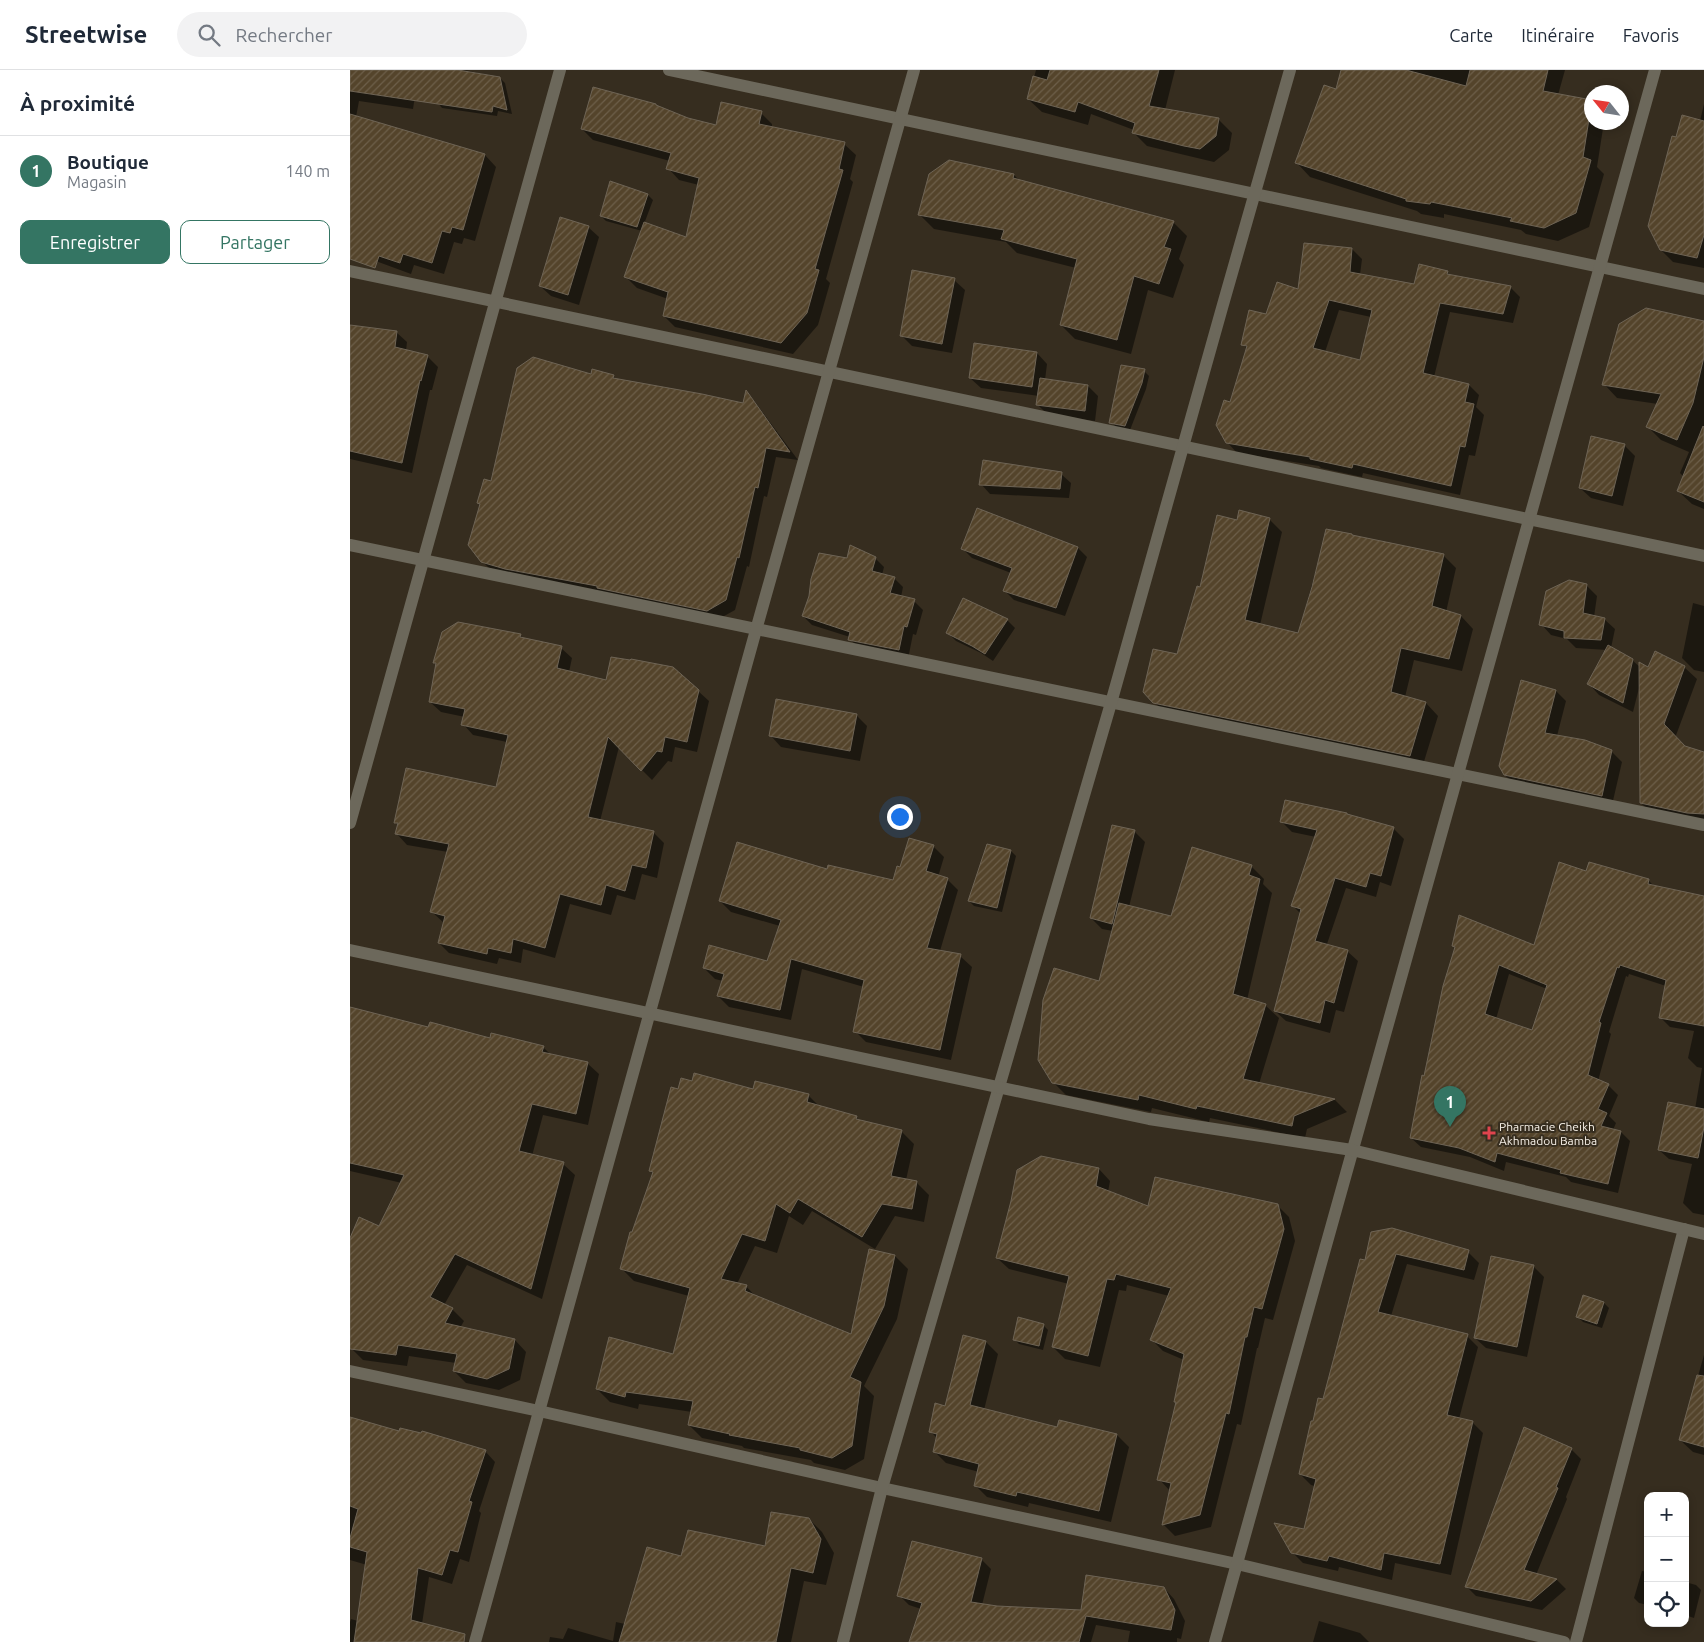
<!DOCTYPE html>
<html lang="fr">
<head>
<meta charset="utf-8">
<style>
	body { margin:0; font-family:Ubuntu,sans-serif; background:#f2f2f3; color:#1f2937 }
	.controls { position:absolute; right:15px; bottom:15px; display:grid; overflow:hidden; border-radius:10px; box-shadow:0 2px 8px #0003 }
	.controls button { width:45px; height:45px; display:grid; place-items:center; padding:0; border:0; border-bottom:1px solid #e0e1e3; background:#fff; color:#1f2937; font:25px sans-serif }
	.compass { position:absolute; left:1234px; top:15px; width:45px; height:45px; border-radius:50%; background:#fff; box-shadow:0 2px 8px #0003; rotate:300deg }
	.you { position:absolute; left:549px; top:746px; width:18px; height:18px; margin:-12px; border:4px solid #fff; border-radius:50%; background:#1a73e8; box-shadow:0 0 0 8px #1a73e833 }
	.badge { display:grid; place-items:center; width:32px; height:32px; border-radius:50%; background:#347563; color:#fff; font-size:16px; font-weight:700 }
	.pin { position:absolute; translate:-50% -41px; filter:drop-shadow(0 1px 2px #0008) }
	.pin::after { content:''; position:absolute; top:26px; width:18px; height:15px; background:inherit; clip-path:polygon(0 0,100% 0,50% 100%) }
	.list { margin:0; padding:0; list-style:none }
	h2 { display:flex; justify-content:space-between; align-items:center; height:65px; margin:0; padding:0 20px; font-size:21px }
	h2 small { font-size:16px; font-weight:400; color:#747a83 }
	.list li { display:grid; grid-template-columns:32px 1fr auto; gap:15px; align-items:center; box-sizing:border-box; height:70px; padding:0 20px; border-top:1px solid #e0e1e3 }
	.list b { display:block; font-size:19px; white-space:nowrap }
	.list p { margin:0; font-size:16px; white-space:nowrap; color:#747a83 }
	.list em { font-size:16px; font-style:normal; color:#747a83 }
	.actions { display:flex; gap:10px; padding:15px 20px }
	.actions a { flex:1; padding:11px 0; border:1px solid #347563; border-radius:10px; text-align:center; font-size:18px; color:#347563 }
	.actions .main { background:#347563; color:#fff }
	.icon { flex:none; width:28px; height:28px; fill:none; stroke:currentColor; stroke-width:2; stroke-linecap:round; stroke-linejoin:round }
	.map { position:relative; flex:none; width:1354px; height:1572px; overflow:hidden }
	header { display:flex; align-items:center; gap:30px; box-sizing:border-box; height:70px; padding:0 25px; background:#fff; border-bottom:1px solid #e0e1e3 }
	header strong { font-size:24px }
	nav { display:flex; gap:28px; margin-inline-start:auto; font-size:18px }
	.search { width:350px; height:45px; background:#f2f2f3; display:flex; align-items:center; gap:12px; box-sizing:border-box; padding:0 18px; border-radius:28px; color:#747a83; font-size:19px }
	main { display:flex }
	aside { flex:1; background:#fff }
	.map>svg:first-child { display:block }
	.shadow { fill:#0007; fill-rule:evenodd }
	.building { fill:url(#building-hatch); stroke:#6e6455; fill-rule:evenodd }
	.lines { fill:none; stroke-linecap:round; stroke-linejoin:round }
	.minor { stroke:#6c685b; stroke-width:12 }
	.tertiary { stroke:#6c685b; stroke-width:12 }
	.health-dot { fill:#e0444e; stroke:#362d1f; stroke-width:2 }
	.labels { text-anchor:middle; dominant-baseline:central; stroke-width:4; stroke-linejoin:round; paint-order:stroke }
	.poi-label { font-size:12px; fill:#f7f1e8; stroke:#362d1f; text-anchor:start }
</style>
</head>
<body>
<header>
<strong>Streetwise</strong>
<div class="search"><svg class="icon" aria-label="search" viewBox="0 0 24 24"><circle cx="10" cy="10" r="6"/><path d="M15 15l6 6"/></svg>Rechercher</div>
<nav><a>Carte</a><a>Itinéraire</a><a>Favoris</a></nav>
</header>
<main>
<aside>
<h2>À proximité<small></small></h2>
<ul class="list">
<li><span class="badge">1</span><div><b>Boutique</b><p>Magasin</p></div><em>140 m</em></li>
</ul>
<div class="actions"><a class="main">Enregistrer</a><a>Partager</a></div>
</aside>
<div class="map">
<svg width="1354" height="1572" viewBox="0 0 1354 1572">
	<defs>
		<pattern id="building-hatch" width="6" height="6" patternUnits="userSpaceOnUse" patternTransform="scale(1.25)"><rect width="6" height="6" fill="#54442b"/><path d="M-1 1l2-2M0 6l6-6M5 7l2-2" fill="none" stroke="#6d5f4a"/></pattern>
	</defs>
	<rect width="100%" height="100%" fill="#362d1f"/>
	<!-- shadow -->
	<g class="shadow">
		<polygon points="0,0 69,0 63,39 9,31 6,47 135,85 146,97 125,171 114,168 112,174 104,172 94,204 64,195 61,204 23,190 0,133"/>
		<polygon points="95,0 115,0 150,8 155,13 162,44 148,41 147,46 92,38 88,33"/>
		<polygon points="686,0 825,0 815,40 868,49 882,63 879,80 864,92 797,76 784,63 784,60 741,44 738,55 692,42 678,29"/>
		<polygon points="992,0 1215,0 1208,25 1241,32 1242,52 1254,52 1247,97 1254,104 1239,157 1208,171 1176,164 1171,160 1094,144 1094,148 1071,144 1067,141 960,107 947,93 987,21"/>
		<polygon points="1354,34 1354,198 1323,192 1311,180 1327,69 1350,51"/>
		<polygon points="411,43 422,54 422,58 494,74 506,85 500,109 503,112 476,209 480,213 468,255 443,284 325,257 314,246 318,229 287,218 275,206 292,161 256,151 251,146 261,113 298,125 303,130 294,154 336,169 349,115 329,110 318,98 320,91 243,70 232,59 338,49 367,56"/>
		<polygon points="600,92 664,105 670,111 823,152 837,166 829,189 834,195 823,228 798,220 781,284 725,269 711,255 726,198 667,183 656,172 584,159 570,145"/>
		<polygon points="238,157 249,167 229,235 201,226 190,216"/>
		<path d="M955 174 1002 179 1012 189 1010 205 1065 216 1097 202 1101 206 1160 217 1170 227 1163 253 1100 242 1084 307 1119 315 1129 325 1126 337 1134 345 1125 386 1119 385 1110 425 1013 403 1012 407 971 398 969 396 887 383 877 372 880 333 897 279 893 274 917 246 949 221ZM989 240 1021 247 1011 292 975 282Z"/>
		<polygon points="604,210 615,220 602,283 562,276 551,265"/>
		<polygon points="1354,252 1354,439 1342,434 1328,421 1334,407 1330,403 1339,382 1311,370 1298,357 1308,334 1267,328 1254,314"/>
		<polygon points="0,255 46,262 57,272 56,281 77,286 88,297 82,320 80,320 62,403 0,389"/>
		<polygon points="687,283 697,294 695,310 738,316 748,326 745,351 698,345 688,335 689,326 631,318 620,308"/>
		<polygon points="794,301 799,306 796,319 780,360 766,357 761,352"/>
		<polygon points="242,305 263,306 267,310 394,335 396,323 405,332 448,390 426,387 417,427 414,426 399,497 397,496 385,540 367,550 142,501 132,491 131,435 128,433 142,412"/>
		<polygon points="1274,375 1285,386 1273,436 1241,428 1230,418"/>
		<polygon points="711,404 721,413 719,428 640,424 631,414"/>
		<polygon points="919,449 932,462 910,555 948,565 977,460 1093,485 1106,498 1096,542 1111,546 1123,559 1112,601 1064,590 1055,627 1076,633 1088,646 1072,698 817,645 794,622 828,585 851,518 888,451"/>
		<polygon points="728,478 737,487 715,546 664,530 654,520 661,503 622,488 613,479"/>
		<polygon points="525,488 534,497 532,505 544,508 553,517 551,527 564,531 573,540 566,565 563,564 558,589 509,578 500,569 500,567 462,555 453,546 498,489"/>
		<polygon points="1236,515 1247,526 1244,547 1254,549 1265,559 1261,578 1282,590 1291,598 1334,597 1347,609 1325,668 1335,677 1354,683 1354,755 1303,745 1291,733 1290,614 1283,642 1249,625 1239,614 1257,580 1226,578 1217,569 1201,565 1191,554"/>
		<polygon points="1343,533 1354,536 1354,602 1344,600 1332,588"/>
		<polygon points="657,550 665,558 643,591 631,583 606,571 598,563"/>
		<polygon points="170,565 174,569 211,578 222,588 219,602 257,611 348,621 359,631 347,682 325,677 322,692 318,691 302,710 269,677 250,751 303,762 314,773 307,808 292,804 285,830 267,825 261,845 220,834 205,888 173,879 171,893 149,888 147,894 99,883 89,873 94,853 82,842 98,782 57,775 47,764 49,755 46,752 147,719 157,672 123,665 113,654 115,647 91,642 80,632 87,595 84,592"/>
		<polygon points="1172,612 1206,621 1216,631 1207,666 1261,681 1272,692 1262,735 1166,716 1155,705"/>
		<polygon points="506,645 517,656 510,691 431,677 421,666"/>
		<polygon points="999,746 1044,759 1054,769 1041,816 1030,812 1026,827 996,818 977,874 997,881 1008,891 994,942 986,940 980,963 936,951 925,941 951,844 943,836 966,767 942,762 932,752"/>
		<polygon points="784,761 795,772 779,837 822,847 901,796 914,809 913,814 922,823 897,930 915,935 929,948 909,1014 985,1030 997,1042 957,1059 955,1068 860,1048 859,1052 802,1038 801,1042 716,1025 703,1012 750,913 763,861 752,859 741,848"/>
		<polygon points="583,776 594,787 588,807 597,809 608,820 590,881 610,886 622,897 601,990 516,972 505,961 514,917 452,899 441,950 379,937 368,926 373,911 365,909 354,898 418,892 430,856 381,842 370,831 478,800 544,811 550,798"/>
		<polygon points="661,781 666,786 652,842 624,836 619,831"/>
		<path d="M1237 802 1298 810 1304 816 1354 847V1145L1343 1143 1333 1133 1342 1094 1319 1089 1309 1080 1345 1039 1352 998 1347 997 1338 988 1344 961 1320 957 1310 947 1316 916 1279 904 1278 907 1276 906 1259 962 1261 964 1248 1011 1258 1015 1268 1025 1259 1046 1266 1053 1263 1060 1271 1062 1280 1071 1268 1123 1221 1112 1216 1107 1156 1092 1154 1101 1120 1087 1071 1077 1061 1068 1106 878 1103 876 1185 877ZM1159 904 1197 919 1183 961 1146 949Z"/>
		<polygon points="0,942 79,958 193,977 201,985 237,993 249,1004 238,1055 193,1045 182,1086 213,1094 225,1105 192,1229 117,1195 94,1235 102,1239 114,1251 110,1258 165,1270 176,1282 170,1310 149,1320 116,1313 104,1301 106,1293 59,1286 57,1296 13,1290 1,1278 0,1171 29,1158 52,1113 0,1101"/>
		<polygon points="404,1020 458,1025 470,1037 506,1047 511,1052 551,1061 564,1074 556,1110 566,1112 579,1125 574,1152 545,1146 525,1179 462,1141 453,1155 439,1146 427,1183 405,1176 387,1214 396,1216 407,1228 502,1265 520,1181 545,1186 558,1199 547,1249 514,1316 524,1326 514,1389 495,1400 464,1393 461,1390 394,1378 392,1376 352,1368 339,1355 342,1342 289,1334 288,1339 260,1332 247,1319 324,1285 339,1226 284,1211 271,1198 303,1104 300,1101 328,1021"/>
		<polygon points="749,1099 760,1111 758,1122 799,1138 927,1135 939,1147 945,1171 923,1250 915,1248 908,1278 907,1278 891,1355 887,1354 861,1457 825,1466 813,1454 820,1421 809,1409 827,1333 825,1332 834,1290 813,1281 801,1269 819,1226 777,1215 776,1221 769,1220 750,1297 715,1289 703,1277 719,1214 659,1199 647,1188"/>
		<polygon points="1022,1163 1118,1182 1129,1193 1124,1210 1057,1194 1041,1246 1117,1266 1128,1277 1109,1349 1122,1352 1133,1363 1101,1505 1045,1493 1042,1510 989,1497 988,1501 953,1493 942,1482 955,1461 965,1416 961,1415 950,1404 1016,1191"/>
		<polygon points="1183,1196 1194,1207 1177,1287 1136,1278 1125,1268"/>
		<polygon points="1234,1226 1254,1233 1259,1238 1252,1258 1233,1252 1228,1247"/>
		<polygon points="693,1255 698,1260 693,1280 669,1274 664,1269"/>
		<polygon points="614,1267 636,1272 648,1284 634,1340 708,1358 767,1365 779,1377 761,1452 679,1433 678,1437 637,1427 625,1415 629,1402 596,1393 584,1381 587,1368 580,1361 596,1337"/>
		<polygon points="1354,1285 1354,1385 1343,1382 1330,1370"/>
		<polygon points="0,1349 50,1362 135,1381 145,1392 129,1441 131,1443 119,1492 110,1489 102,1514 79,1507 72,1554 97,1572 0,1572 0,1552 1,1549 8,1551 17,1495 0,1490"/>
		<polygon points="1221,1379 1231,1389 1216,1427 1217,1429 1186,1505 1207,1510 1216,1519 1192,1540 1126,1526 1116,1516"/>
		<polygon points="459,1449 472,1462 484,1483 476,1515 454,1511 441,1572 199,1572 200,1567 213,1569 218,1558 263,1571 266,1552 275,1554 331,1487 416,1477"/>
		<polygon points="631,1489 641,1499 632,1535 647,1537 732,1542 814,1518 824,1529 835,1551 831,1569 827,1568 827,1572 778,1572 780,1561 746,1555 741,1572 567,1572 571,1539 559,1535 549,1525"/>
		<polygon points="1292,1501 1298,1502 1298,1535 1289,1533 1284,1528"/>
		<polygon points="1335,1512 1346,1515 1351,1520 1344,1548 1335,1545"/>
		<polygon points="969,1551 1010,1563 1019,1572 963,1572"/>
	</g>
	<!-- building -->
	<g class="building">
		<polygon points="0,0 108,0 150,7 157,40 143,36 142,42 0,21"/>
		<polygon points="700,0 809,0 799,36 869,48 866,66 850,79 834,76 782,63 785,53 728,32 725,42 677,29 683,6 697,10"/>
		<polygon points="991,0 1056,0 1116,16 1120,0 1198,0 1193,21 1242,30 1233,87 1241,90 1226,143 1194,158 1160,151 1162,148 1081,132 1080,134 1056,131 1056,129 945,93 974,15 986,19"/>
		<polygon points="243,17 306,34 306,35 338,48 366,55 371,32 412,41 409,54 495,72 489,99 493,100 465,199 469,200 457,243 431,273 313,246 318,222 274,207 294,152 336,167 349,108 316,99 321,83 231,59"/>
		<polygon points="0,44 135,84 113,160 102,157 100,163 92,161 82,193 53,184 50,193 29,186 25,198 0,189"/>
		<polygon points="1332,45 1354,51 1354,165 1347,188 1310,180 1298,156 1322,66 1326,67"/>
		<polygon points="599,90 664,104 663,108 824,151 814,177 821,179 809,214 784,206 767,270 710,255 727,189 651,169 654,160 568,145 579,104"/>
		<polygon points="260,111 298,124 287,157 250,146"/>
		<polygon points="210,147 239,156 218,225 189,216"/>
		<path d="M954 173 1002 178 1000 202 1064 214 1069 194 1098 201 1097 204 1161 216 1153 244 1090 233 1073 303 1119 314 1115 332 1124 334 1115 377 1110 376 1101 416 1003 394 1002 398 960 389V387L876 373 866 355 874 330 880 332 897 276 891 275 899 240 916 244 927 212 948 219ZM979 230 1022 240 1010 290 963 278Z"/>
		<polygon points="562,200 605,208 592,274 550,266"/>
		<polygon points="1296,238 1354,251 1354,287 1343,333 1327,370 1296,357 1311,324 1252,315 1269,254"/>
		<polygon points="0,255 47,261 45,277 78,285 71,311 70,310 52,393 0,381"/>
		<polygon points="624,273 687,282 682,317 619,308"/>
		<polygon points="183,287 241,304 242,299 264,305 263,308 352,324 393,333 396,320 440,382 416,378 408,418 405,417 389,488 387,487 376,530 357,541 247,518 247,516 155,499 131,492 118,475 130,434 127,433 134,409 141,411 167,298"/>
		<polygon points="771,295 795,299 792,313 775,356 759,353"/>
		<polygon points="690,308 738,315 735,341 686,335"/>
		<polygon points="1353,356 1354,357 1354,432 1327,421"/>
		<polygon points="1241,366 1275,374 1262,426 1229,418"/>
		<polygon points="633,390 712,402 710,419 629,415"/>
		<polygon points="627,438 728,477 706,538 653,521 662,498 611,479"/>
		<polygon points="889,440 920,448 895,550 948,563 962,517 976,459 1002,464 1002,465 1094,484 1082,536 1111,545 1099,589 1051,578 1041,622 1076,632 1060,686 803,633 793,622 803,579 827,584 847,516 850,517 867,445 887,450"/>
		<polygon points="500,475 526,487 522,501 545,507 540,523 565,529 557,557 554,556 549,580 498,570 500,562 452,546 459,526 461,509 469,483 497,488"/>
		<polygon points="1219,510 1237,514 1233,543 1255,548 1251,570 1214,568 1214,561 1189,555 1196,521"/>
		<polygon points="613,528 658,549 635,584 622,576 596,563"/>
		<polygon points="108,552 171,564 170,567 212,576 207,598 256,610 261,587 280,590 281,589 323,597 349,620 337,672 315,667 312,682 307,681 291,701 258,667 238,747 304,761 296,798 282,795 275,821 256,815 251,835 210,824 195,878 163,869 161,883 138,878 137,884 88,873 95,846 80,842 99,774 45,764 48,753 44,753 56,698 146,717 158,665 111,655 115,639 79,632 86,593 83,593 92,562"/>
		<polygon points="1258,575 1283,589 1273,633 1237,614"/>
		<polygon points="1305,581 1335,596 1314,654 1335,676 1354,682 1354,744 1337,743 1290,733 1289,592 1298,597"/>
		<polygon points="1171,610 1206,620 1195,663 1235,670 1262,680 1252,726 1154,705 1149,696"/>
		<polygon points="426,629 507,644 500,681 419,666"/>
		<polygon points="935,730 997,743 997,744 1044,757 1031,806 1020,803 1016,817 985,808 965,871 998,880 984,933 975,930 970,953 924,941 951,839 941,836 967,760 930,752"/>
		<polygon points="762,755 785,760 762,854 740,848"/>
		<polygon points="559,768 584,775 576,801 598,808 577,878 611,884 590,980 503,962 514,910 441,889 430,940 367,926 374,904 353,898 359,875 417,891 431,850 369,831 387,772 477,799 478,795 543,810 547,796 550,797"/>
		<polygon points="637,774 661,780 647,838 618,831"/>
		<polygon points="842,777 902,795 899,805 910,809 883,924 916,934 893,1009 985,1029 944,1046 942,1056 847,1036 846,1039 789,1025 788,1030 702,1013 688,990 693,930 704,898 749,911 769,833 821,846"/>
		<path d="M1209 792 1236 801 1239 792 1299 809 1298 814 1354 826V956L1309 948 1316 910 1270 895 1269 898 1267 897 1249 952 1251 953 1238 1005 1259 1014 1248 1039 1257 1043 1251 1056 1271 1061 1258 1114 1210 1103 1211 1100 1147 1083 1145 1092 1109 1078 1060 1068 1072 1005 1074 1006 1093 916 1105 877 1102 876 1109 845 1184 875ZM1149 895 1197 915 1182 960 1135 944Z"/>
		<polygon points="0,937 78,957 80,952 140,968 141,963 194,976 192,982 238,992 226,1044 182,1034 169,1081 214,1092 181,1219 105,1184 80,1227 103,1238 95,1253 165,1269 159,1299 137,1309 103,1301 107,1284 48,1275 46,1285 0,1279 0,1168 9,1147 29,1156 54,1105 0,1093"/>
		<polygon points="344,1003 403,1019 405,1011 459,1024 457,1032 507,1046 506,1049 552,1060 541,1106 567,1111 562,1139 532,1134 512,1167 448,1129 440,1143 426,1134 415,1171 392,1164 371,1209 397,1215 395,1221 501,1264 519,1179 545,1185 534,1236 500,1307 511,1312 502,1376 482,1388 450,1380 450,1378 379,1365 380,1364 338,1355 343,1331 276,1322 275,1327 246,1319 259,1267 323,1284 340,1218 270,1199 280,1162 282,1162 303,1102 299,1101 321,1017 328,1019 331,1008 342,1011"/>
		<polygon points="1318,1032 1354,1039 1354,1057 1348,1088 1308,1080"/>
		<polygon points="691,1086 749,1098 746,1116 798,1136 805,1107 928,1134 934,1159 912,1239 904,1237 897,1267 895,1267 879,1344 876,1343 850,1445 812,1455 821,1413 807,1410 826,1332 824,1332 834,1284 800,1270 821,1218 766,1204 764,1210 757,1209 738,1286 702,1277 719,1206 646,1188 661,1131 667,1100"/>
		<polygon points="1042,1158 1119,1180 1114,1200 1046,1184 1028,1242 1118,1264 1097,1345 1123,1351 1090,1494 1034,1483 1031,1500 979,1486 977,1491 941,1483 924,1453 954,1459 966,1409 949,1404 961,1351 963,1351 968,1328 973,1329 1010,1189 1015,1190 1021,1162"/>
		<polygon points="1141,1186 1184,1195 1167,1277 1124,1268"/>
		<polygon points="1233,1225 1254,1232 1247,1254 1226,1247"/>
		<polygon points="668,1247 694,1254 689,1276 663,1270"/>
		<polygon points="613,1265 636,1271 620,1335 707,1357 709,1350 767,1364 749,1441 667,1422 666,1426 624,1416 629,1394 583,1382 587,1364 579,1362 585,1333 595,1336"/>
		<polygon points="1347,1305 1354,1306 1354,1377 1329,1370"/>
		<polygon points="0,1347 49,1361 50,1358 71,1363 72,1361 136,1380 119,1431 122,1432 108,1482 100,1480 92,1505 68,1498 61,1550 115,1564 114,1572 4,1572 17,1482 0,1477 0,1468 8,1439 0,1436"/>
		<polygon points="1174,1357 1222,1378 1206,1417 1208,1418 1174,1500 1207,1509 1181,1531 1115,1517"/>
		<polygon points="421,1442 459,1448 471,1469 463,1503 441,1498 426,1572 269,1572 297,1477 331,1486 338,1460 415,1476"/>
		<polygon points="562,1471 632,1488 621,1532 647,1536 731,1540 736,1505 814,1517 825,1540 821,1560 736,1546 729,1572 559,1572 572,1533 547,1526"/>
	</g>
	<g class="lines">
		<!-- minor -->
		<g class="minor">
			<polyline points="319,0 1354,219"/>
			<polyline points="0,201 1354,486"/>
			<polyline points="0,475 1354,755"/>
			<polyline points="0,753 210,0"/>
			<polyline points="0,1301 189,1341 532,1418 887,1494 1214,1572"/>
			<polyline points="125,1572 406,560 564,0"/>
			<polyline points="493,1572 532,1418 761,633 872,238 940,0"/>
			<polyline points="865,1572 1305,0"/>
			<polyline points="1226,1572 1334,1159"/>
		</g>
		<!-- tertiary -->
		<polyline class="tertiary" points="0,880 799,1049 1002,1080 1354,1164"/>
	</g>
	<!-- markers -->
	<path class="health-dot" d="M1136.5 1055.5h5v5h5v5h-5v5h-5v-5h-5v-5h5z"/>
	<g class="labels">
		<!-- poi labels -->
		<g class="poi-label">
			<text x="1149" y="1056">Pharmacie Cheikh<tspan x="1149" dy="14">Akhmadou Bamba</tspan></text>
		</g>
	</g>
</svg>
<div class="controls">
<button>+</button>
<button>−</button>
<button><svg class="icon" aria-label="locate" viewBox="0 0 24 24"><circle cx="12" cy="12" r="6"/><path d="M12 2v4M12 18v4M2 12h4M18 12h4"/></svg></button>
</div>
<svg class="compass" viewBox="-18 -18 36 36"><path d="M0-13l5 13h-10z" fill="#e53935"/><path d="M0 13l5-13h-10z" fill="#747a83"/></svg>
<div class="you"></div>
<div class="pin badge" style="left:1100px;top:1057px">1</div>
</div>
</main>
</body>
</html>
